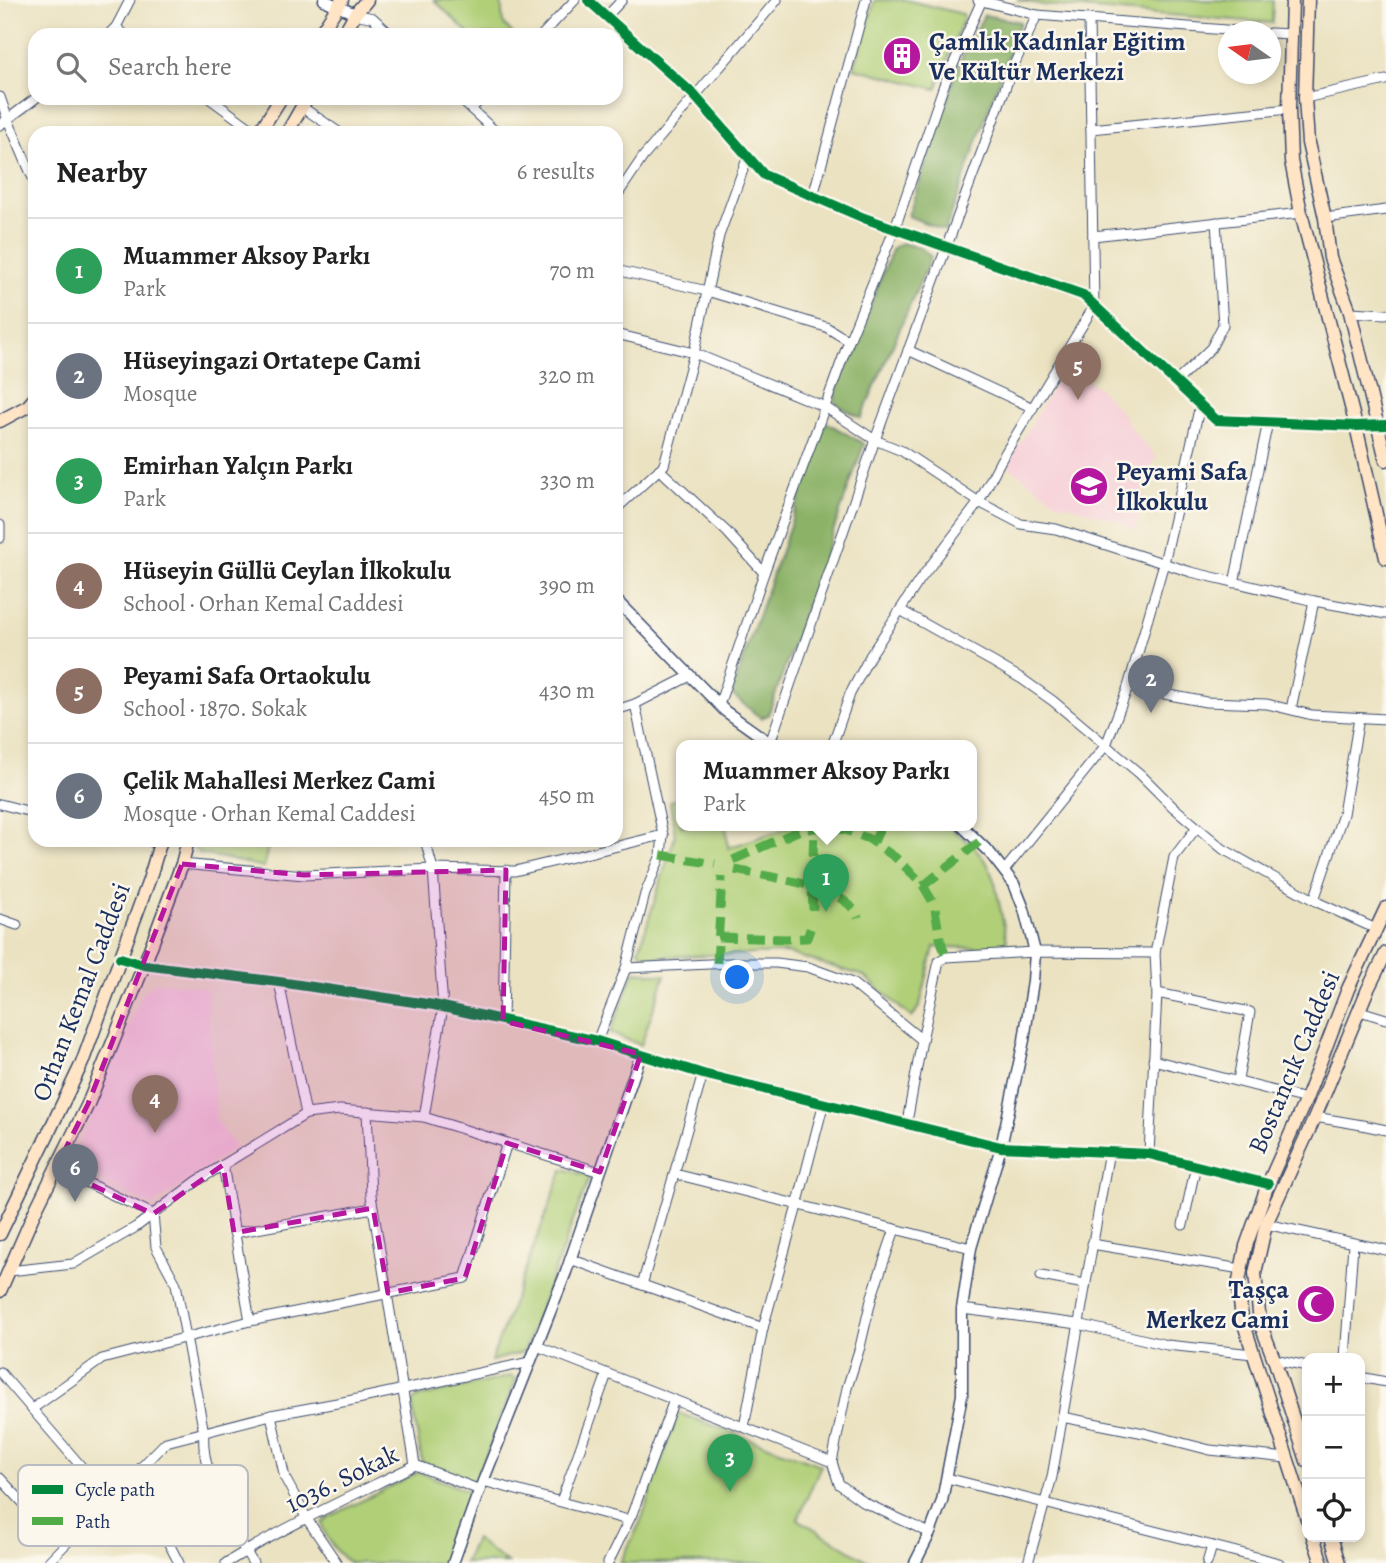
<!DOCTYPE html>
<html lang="en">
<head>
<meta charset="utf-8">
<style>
	body { margin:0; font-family:Alegreya,serif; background:#f6f6f6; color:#222 }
	.controls { position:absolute; right:21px; bottom:21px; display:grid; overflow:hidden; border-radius:14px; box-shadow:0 4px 10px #0003 }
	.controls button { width:63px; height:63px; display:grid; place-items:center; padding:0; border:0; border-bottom:2px solid #e0e0e0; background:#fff; color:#222; font:35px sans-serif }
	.compass { position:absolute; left:1218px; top:21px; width:63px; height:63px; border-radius:50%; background:#fff; box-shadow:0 4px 10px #0003; rotate:284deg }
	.you { position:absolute; left:738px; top:978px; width:24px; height:24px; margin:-18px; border:5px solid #fff; border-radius:50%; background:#1a73e8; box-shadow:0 0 0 10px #1a73e833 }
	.badge { display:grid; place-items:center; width:46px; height:46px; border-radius:50%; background:#b5179e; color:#fff; font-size:23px; font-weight:700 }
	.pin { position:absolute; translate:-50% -58px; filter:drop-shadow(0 2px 4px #0008) }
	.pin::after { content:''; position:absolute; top:37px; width:24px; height:21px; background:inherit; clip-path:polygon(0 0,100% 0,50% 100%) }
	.popup { position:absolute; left:676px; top:740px; width:301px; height:91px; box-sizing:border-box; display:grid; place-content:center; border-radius:14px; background:#fff; filter:drop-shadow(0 2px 5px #0005); font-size:23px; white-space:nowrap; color:#767676 }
	.popup b { font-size:26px; color:#222 }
	.popup::after { content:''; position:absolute; left:50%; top:100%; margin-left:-14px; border:14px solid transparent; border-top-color:#fff }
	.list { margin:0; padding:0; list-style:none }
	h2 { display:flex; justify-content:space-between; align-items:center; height:91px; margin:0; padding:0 28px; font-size:30px }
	h2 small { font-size:23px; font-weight:400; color:#767676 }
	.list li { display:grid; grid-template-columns:46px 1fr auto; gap:21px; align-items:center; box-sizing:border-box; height:105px; padding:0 28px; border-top:2px solid #e0e0e0 }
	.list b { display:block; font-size:26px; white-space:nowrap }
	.list p { margin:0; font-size:23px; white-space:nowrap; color:#767676 }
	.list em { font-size:23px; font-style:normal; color:#767676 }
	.icon { flex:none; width:38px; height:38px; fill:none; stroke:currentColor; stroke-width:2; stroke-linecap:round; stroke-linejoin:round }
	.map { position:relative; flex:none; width:1386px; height:1563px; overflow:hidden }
	.search { position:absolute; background:#fff; box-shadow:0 4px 10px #0003; left:28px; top:28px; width:595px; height:77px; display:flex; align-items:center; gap:18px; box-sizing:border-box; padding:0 24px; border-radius:21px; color:#767676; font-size:26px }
	.panel { position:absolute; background:#fff; box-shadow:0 4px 10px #0003; left:28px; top:126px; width:595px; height:721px; border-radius:21px }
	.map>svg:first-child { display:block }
	.built { fill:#f6cfd8 }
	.green { fill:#b0cf77; stroke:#667f6a; stroke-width:2 }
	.forest { fill:#8cb268; stroke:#547063; stroke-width:2 }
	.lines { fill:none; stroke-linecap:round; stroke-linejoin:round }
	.minor-casing { stroke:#3a4a6d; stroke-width:11 }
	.tertiary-casing { stroke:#3a4a6d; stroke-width:13 }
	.secondary-casing { stroke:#3a4a6d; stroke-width:15 }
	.minor { stroke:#fff; stroke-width:9 }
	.tertiary { stroke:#fff; stroke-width:10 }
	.secondary { stroke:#ffe4c6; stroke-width:12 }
	.quiet { stroke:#52ab49; stroke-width:9; stroke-dasharray:18 9; stroke-linecap:butt }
	.cycleway-casing { stroke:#fbf7ec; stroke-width:15 }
	.cycleway { stroke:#00873e; stroke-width:10 }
	.marked { fill:#b5179e; fill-opacity:0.2; stroke:#b5179e; stroke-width:5; stroke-dasharray:14 9; stroke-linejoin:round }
	.labels { text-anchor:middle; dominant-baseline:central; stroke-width:5; stroke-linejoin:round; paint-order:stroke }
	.poi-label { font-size:26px; font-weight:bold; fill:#1b2f5e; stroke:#fbf7ec; text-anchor:start }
	.street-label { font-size:26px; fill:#1b2f5e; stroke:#fbf7ec }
	.key { fill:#fbf7ec; stroke:#b8bbc1; stroke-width:2 }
	.key-label { font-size:19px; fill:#1b2f5e }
</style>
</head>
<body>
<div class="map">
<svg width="1386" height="1563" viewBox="0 0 1386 1563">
	<rect width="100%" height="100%" fill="#fbf7ec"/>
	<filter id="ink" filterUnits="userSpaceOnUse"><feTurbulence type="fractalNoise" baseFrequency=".0143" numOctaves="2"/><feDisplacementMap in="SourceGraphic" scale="14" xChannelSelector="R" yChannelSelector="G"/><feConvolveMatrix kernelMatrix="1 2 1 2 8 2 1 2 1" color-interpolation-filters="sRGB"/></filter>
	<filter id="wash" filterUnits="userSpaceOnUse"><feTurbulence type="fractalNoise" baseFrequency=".00686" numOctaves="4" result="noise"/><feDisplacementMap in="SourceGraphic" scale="28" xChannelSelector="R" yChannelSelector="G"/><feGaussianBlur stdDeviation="1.57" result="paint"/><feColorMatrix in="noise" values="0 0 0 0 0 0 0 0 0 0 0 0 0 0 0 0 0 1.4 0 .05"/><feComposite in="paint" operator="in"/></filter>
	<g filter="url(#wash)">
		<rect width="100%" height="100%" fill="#ebe2c1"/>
		<!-- built -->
		<g class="built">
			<polygon points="1065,367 1099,388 1121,412 1134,432 1156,457 1146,478 1142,493 1145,495 1135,531 1119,521 1057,502 1009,467 1016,450"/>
			<polygon points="156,982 181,984 206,989 216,1119 235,1148 151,1206 77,1166 73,1160 142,994"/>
		</g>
		<!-- green -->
		<g class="green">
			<polygon points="434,0 501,0 503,23 514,35 470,35"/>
			<polygon points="875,0 906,0 963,14 964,17 936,89 854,68"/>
			<polygon points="1017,0 1273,0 1272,23 1043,5"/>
			<polygon points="681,798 681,826 726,826 728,848 792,826 947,826 974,846 988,865 995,883 1007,941 995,948 934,947 920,1005 912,1018 864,976 787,953 645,957 639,950 675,836 670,801"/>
			<polygon points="195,840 269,840 264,867 199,853 193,847"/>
			<polygon points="634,972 665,975 641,1045 610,1033"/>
			<polygon points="563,1169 590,1176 524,1352 491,1361"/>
			<polygon points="512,1376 516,1379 475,1483 422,1462 412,1404 414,1400 420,1397"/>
			<polygon points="678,1413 821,1465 798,1519 871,1563 620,1563 641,1521"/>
			<path d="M419 1472 474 1493 447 1563H351C340 1558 323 1535 322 1523L329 1517Z"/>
			<polygon points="475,1539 507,1563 464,1563"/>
		</g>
		<!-- forest -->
		<g class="forest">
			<polygon points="984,15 1020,22 945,231 908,216 960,61"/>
			<polygon points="901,243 921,248 931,257 861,418 836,404 835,395 893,248"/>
			<polygon points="826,422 864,444 768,715 761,718 731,694"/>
		</g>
	</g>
	<g filter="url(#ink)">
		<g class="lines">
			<!-- minor casing -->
			<g class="minor-casing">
				<g id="minor">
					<polyline points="588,0 694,95 764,175 864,218 1083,295 1216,420 1356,426 1386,425"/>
					<polyline points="978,0 1037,15 1251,32"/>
					<polyline points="355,14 373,18 391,35"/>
					<polyline points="606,17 622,0"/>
					<polyline points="116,27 125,35"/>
					<polyline points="1270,33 1291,34"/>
					<polyline points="108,35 116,27 130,0"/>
					<polyline points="542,35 575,0"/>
					<polyline points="0,97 8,120 35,183"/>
					<polyline points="209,98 257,133"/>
					<polyline points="459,98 497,133"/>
					<polyline points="1305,98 1386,80"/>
					<polyline points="302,107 340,133"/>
					<polyline points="471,109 482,98"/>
					<polyline points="0,125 36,98"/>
					<polyline points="1091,129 1289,109"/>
					<polyline points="813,196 866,0"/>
					<polyline points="616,197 643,157 777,0"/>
					<polyline points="1325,218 1386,210"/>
					<polyline points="1093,236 1301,213"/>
					<polyline points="616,270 707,291 826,327 849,341"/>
					<polyline points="1350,312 1386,314"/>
					<polyline points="616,334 694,353 825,407 875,440 902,451 979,502 1021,524 1056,529 1191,572 1314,601 1386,614"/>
					<polyline points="908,350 1033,408"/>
					<polyline points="1176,382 1211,348 1223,325 1216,222"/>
					<polyline points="659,469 727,532 764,573"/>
					<polyline points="616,509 664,465 694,353 719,236 748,156"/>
					<polyline points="0,525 0,538"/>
					<polyline points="1234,583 1268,422"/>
					<polyline points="900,610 993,662 1022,679 1053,701 1140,774 1172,806 1223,849 1319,903 1376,929"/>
					<polyline points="1128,687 1206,702 1267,704 1312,715 1386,719"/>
					<polyline points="719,705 764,573 849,341 895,228 944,85 982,0"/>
					<polyline points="1291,709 1314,601"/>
					<polyline points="616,710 635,704 690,676"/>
					<polyline points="770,743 875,440 1013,67 1037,15"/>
					<polyline points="832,746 850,694 870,656 919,581 979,502 1001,460 1094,306 1089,19"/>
					<polyline points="0,804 35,813"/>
					<polyline points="146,840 160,843"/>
					<polyline points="182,864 304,875 433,869 515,871 663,835"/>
					<polyline points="1004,871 1106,745 1128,687 1164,563 1200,405"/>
					<polyline points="1314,900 1343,814 1359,718"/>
					<polyline points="0,919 17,925"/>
					<polyline points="1155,953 1174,857 1197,827"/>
					<polyline points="626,968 730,963 776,963 808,967 852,983 922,1040"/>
					<polyline points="279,982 306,1114"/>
					<polyline points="1157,993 1250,1012 1238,1080"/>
					<polyline points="1360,1011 1386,1019"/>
					<polyline points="503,1021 506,870"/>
					<polyline points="597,1041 626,968 645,894 661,855 663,835 635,704"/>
					<polyline points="1153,1060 1306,1099"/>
					<polyline points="367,1112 371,1195 415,1465"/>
					<polyline points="424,1117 443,1007 433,869 425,840"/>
					<polyline points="1315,1117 1362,1125 1386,1130"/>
					<polyline points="907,1122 922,1040 939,961 946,957 1035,952 1155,953 1157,993 1149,1154"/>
					<polyline points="223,1165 250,1321"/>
					<path d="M56 1168 153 1214 156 1247 176 1284 204 1433C200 1472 232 1530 253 1563"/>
					<polyline points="675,1174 971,1248"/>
					<polyline points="1266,1224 1386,1250"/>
					<polyline points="1183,1225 1196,1165"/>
					<polyline points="234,1233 373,1208"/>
					<polyline points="1092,1244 1241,1269"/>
					<polyline points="570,1259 763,1328"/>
					<polyline points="9,1271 73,1264 136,1227 197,1181 306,1114 340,1110 424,1117 600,1172"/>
					<polyline points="1041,1276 1085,1284"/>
					<polyline points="642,1285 703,1074"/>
					<polyline points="962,1309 1078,1324 1167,1345 1253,1354"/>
					<polyline points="537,1346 832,1462 839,1484 865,1503 930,1533"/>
					<polyline points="1345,1358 1353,1244"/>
					<polyline points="1274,1359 1307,1366"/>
					<polyline points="0,1372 110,1500"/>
					<polyline points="1360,1377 1386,1382"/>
					<polyline points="32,1409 102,1359 250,1321 465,1278 507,1143"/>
					<polyline points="271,1415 285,1478 307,1519 337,1563"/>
					<polyline points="1062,1417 1144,1433 1210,1450 1287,1458"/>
					<polyline points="744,1427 763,1328 797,1206 824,1102"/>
					<polyline points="832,1462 847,1388 860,1347 872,1296 895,1229"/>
					<polyline points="0,1478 26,1506 65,1543"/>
					<polyline points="947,1478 1279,1563"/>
					<polyline points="483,1481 628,1520"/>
					<polyline points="119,1492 155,1517 179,1563"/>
					<polyline points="561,1501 607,1374"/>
					<polyline points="47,1563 166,1442 271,1415 348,1401 530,1362"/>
					<path d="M226 1563C286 1526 352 1496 415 1465L480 1490"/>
					<polyline points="608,1563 632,1514 674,1400"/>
					<polyline points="1028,1563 1052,1477 1109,1151"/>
					<polyline points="1207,1563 1212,1546"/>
				</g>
			</g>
			<!-- tertiary casing -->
			<g class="tertiary-casing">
				<g id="tertiary">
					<polyline points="324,0 355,14"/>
					<polyline points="616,600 725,711 770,743 783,746"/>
					<polyline points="120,958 144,965 279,982 434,1005 597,1041 703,1074 1001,1147 1149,1154 1268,1184"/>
					<polyline points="453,1563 476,1499 566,1272 641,1054"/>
					<polyline points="915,1563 930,1533 942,1501 962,1395 962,1309 971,1248 1001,1147 1024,1040 1033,981 1035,952 1024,909 1014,884 990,853 962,826"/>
				</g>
			</g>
			<!-- secondary casing -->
			<g class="secondary-casing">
				<g id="secondary">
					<polyline points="1292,0 1289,109 1291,161 1301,213 1356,426 1386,558"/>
					<polyline points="1308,0 1305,98 1308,143 1325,218 1330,258 1350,312 1386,460"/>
					<polyline points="319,35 342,0"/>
					<polyline points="343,35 355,14 367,0"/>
					<polyline points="259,133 281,98"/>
					<polyline points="287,133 307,98"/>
					<polyline points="0,421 28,406 35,398"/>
					<polyline points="0,1234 82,1063 149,880 161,840"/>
					<polyline points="0,1291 35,1211 88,1104 144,965 182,864 188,840"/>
					<polyline points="1307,1461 1274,1359 1260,1323 1255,1273 1266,1224 1315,1117 1368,989 1386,953"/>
					<polyline points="1307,1519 1242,1318 1238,1286 1246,1246 1268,1184 1306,1099 1348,989 1386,908"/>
					<polyline points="1313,1537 1322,1563"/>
					<polyline points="1331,1537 1339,1563"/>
				</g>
			</g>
			<!-- minor -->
			<use href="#minor" class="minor"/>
			<!-- tertiary -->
			<use href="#tertiary" class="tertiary"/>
			<!-- secondary -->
			<use href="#secondary" class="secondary"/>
			<!-- quiet -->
			<g class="quiet">
				<polyline points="874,842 881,826"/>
				<polyline points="661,855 715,864"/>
				<polyline points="733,860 800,830 822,827 846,830 869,839 896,858 921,882 934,904 940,938 946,957"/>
				<path d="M735 870C765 876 835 885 853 909 855 912 857 915 858 918"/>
				<polyline points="923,886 979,842"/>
				<polyline points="813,910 812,887 814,826"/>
				<polyline points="718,937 785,939 807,938 812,924"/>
				<polyline points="717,963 722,877"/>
			</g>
			<!-- cycleway casing -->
			<g class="cycleway-casing">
				<g id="cycleway">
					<polyline points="588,0 694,95 764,175 864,218 1083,295 1216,420 1356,426 1386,425"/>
					<polyline points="120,958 144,965 279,982 434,1005 597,1041 703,1074 1001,1147 1149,1154 1268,1184"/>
				</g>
			</g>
			<!-- cycleway -->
			<use href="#cycleway" class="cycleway"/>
		</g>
	</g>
	<!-- marked area -->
	<path class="marked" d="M182 864 304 875 506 870 503 1021 641 1054 600 1172 507 1143 465 1278 388 1293 373 1208 234 1233 223 1165 153 1214 56 1168 88 1104Z"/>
	<!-- icons -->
	<defs>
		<g id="building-disc" transform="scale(2.0125)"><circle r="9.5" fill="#b5179e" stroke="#fbf7ec"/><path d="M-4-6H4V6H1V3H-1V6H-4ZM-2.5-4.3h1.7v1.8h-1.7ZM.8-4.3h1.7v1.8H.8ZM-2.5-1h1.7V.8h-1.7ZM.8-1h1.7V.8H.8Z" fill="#fff"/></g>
		<g id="school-disc" transform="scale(2.0125)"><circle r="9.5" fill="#b5179e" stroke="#fbf7ec"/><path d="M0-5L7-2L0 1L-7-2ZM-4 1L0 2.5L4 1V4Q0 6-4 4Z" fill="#fff"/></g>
		<g id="mosque-disc" transform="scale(2.0125)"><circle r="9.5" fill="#b5179e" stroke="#fbf7ec"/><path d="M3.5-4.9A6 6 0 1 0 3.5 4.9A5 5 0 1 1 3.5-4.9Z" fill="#fff"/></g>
	</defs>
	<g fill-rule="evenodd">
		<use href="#building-disc" x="902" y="56"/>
		<use href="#school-disc" x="1089" y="486"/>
		<use href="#mosque-disc" x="1316" y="1304"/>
	</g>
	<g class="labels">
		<!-- poi labels -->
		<g class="poi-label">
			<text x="929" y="41">Çamlık Kadınlar Eğitim<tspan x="929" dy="30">Ve Kültür Merkezi</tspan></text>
			<text x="1116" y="471">Peyami Safa<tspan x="1116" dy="30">İlkokulu</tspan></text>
			<text x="1289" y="1289" text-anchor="end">Taşça<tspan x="1289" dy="30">Merkez Cami</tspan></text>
		</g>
		<!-- street labels -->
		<g class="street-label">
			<text transform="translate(81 992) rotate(-69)">Orhan Kemal Caddesi</text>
			<text transform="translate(1294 1062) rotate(-67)">Bostancık Caddesi</text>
			<text transform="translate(342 1479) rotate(-26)">1036. Sokak</text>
		</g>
	</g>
	<!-- legend -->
	<rect x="18" y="1465" width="230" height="81" rx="10" class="key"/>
	<rect x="32" y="1485" width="31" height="9" fill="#00873e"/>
	<rect x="32" y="1517" width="31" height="8" fill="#52ab49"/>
	<g class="key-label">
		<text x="75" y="1496">Cycle path</text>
		<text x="75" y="1528">Path</text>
	</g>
</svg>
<div class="controls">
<button>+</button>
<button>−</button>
<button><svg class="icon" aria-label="locate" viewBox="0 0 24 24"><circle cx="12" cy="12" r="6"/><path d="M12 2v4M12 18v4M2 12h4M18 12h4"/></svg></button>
</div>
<svg class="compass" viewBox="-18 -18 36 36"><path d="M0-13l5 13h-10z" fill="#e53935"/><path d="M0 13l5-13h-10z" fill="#767676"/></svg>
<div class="you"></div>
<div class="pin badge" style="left:826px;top:912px;background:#2e9e5b">1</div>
<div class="popup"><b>Muammer Aksoy Parkı</b>Park</div>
<div class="pin badge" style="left:1151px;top:713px;background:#6b7280">2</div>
<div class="pin badge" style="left:730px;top:1492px;background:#2e9e5b">3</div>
<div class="pin badge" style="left:155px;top:1133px;background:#8d6e63">4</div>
<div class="pin badge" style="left:1078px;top:400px;background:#8d6e63">5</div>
<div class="pin badge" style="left:75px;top:1202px;background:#6b7280">6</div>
<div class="search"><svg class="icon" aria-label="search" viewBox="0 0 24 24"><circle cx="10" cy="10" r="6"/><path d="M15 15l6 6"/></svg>Search here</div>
<section class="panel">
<h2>Nearby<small>6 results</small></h2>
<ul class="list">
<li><span class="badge" style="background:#2e9e5b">1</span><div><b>Muammer Aksoy Parkı</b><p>Park</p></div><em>70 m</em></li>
<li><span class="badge" style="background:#6b7280">2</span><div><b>Hüseyingazi Ortatepe Cami</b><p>Mosque</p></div><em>320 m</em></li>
<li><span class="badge" style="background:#2e9e5b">3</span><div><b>Emirhan Yalçın Parkı</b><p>Park</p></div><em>330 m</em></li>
<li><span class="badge" style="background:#8d6e63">4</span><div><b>Hüseyin Güllü Ceylan İlkokulu</b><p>School · Orhan Kemal Caddesi</p></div><em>390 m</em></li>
<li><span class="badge" style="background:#8d6e63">5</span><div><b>Peyami Safa Ortaokulu</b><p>School · 1870. Sokak</p></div><em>430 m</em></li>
<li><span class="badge" style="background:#6b7280">6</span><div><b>Çelik Mahallesi Merkez Cami</b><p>Mosque · Orhan Kemal Caddesi</p></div><em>450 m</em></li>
</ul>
</section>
</div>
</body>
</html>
